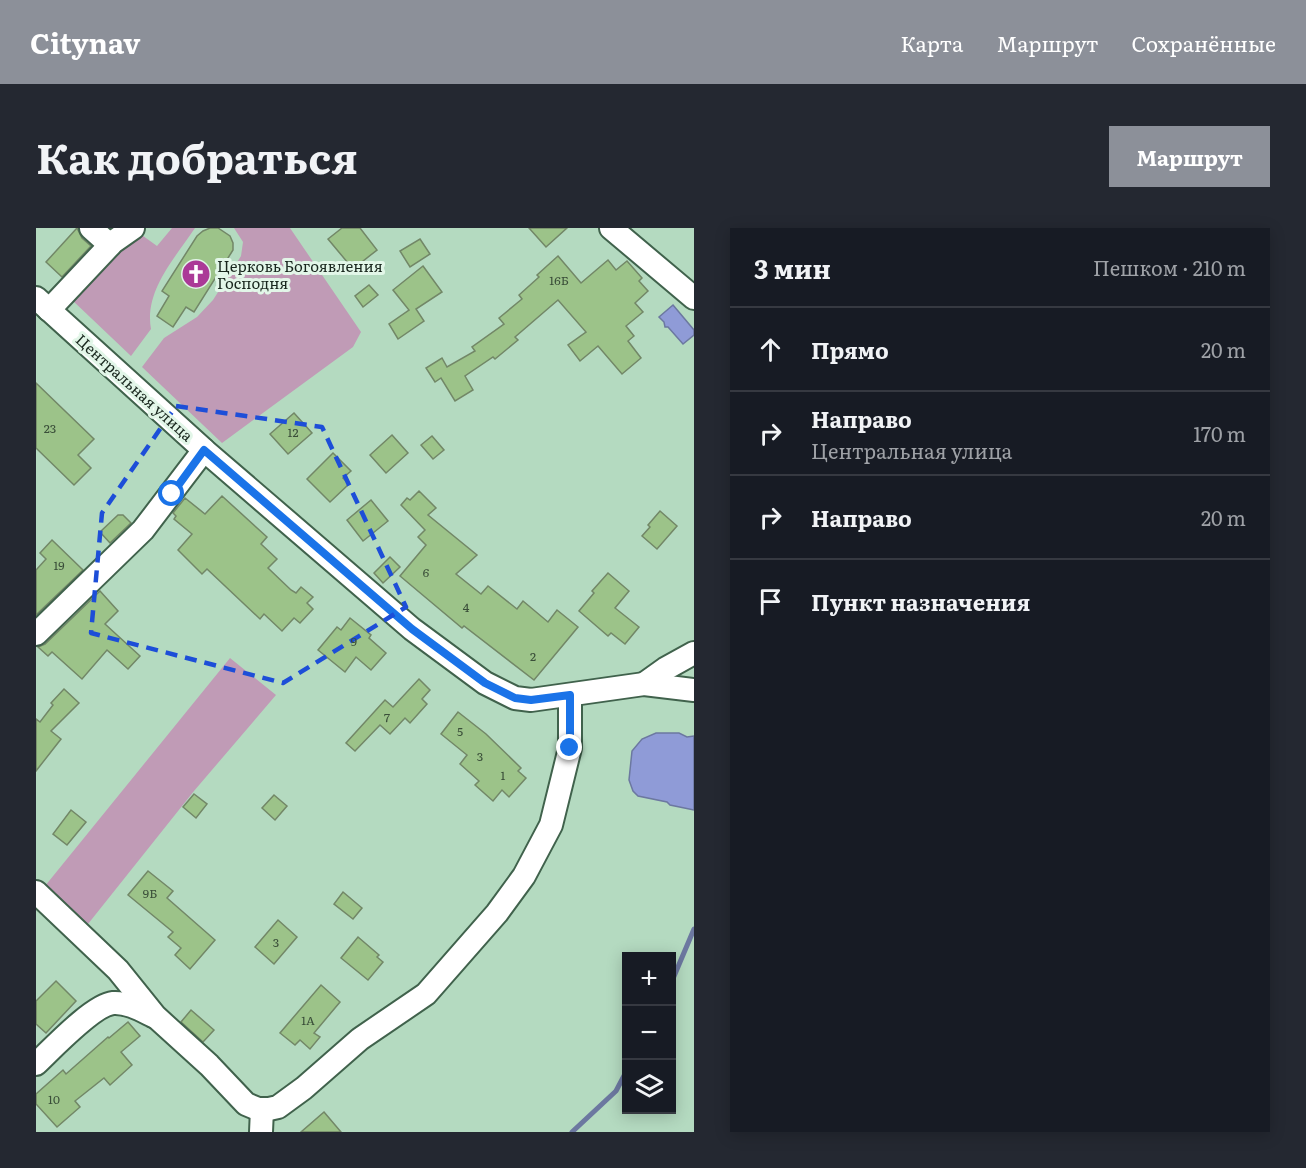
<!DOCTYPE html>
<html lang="ru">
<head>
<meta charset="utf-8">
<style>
	body { margin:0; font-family:Literata,serif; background:#242831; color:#f1f3f6 }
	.controls { position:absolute; right:18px; bottom:18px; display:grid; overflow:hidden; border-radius:0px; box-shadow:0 3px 15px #0003 }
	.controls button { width:54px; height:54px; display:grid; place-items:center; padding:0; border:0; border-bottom:2px solid #363941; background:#171b24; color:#f1f3f6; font:30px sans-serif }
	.stop { position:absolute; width:18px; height:18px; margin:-14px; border:4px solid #1a73e8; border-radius:50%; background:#fff }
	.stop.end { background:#1a73e8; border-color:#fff; box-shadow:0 2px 6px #0008 }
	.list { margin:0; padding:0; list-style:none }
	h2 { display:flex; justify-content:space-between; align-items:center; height:78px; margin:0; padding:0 24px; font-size:26px }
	h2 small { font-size:20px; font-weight:400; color:#9ea1a6 }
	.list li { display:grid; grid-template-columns:39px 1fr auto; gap:18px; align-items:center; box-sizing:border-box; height:84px; padding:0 24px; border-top:2px solid #363941 }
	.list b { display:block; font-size:22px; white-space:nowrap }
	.list p { margin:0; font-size:20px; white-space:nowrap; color:#9ea1a6 }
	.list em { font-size:20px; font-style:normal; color:#9ea1a6 }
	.icon { flex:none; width:33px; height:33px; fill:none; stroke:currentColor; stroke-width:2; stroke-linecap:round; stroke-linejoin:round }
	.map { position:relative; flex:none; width:658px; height:904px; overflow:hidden; border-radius:0px }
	header { display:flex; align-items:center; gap:36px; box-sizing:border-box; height:84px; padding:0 30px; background:#8c9099; color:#fff }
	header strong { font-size:28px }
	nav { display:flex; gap:33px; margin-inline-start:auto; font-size:21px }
	.intro { display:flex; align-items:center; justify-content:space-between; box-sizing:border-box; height:144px; padding:0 36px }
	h1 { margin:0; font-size:42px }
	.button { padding:15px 27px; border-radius:0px; background:#8c9099; color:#fff; font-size:21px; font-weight:700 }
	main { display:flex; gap:36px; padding:0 36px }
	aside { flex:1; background:#171b24; border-radius:0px; box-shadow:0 3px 15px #0003 }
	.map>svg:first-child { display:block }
	.green { fill:#c09bb6 }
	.water { fill:#8f9bd7; stroke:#6c78a0; stroke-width:1.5 }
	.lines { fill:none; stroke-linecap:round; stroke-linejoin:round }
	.stream { stroke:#6c78a0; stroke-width:5 }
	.building { fill:#9cc389; stroke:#728767; stroke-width:1.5 }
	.minor-casing { stroke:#40624c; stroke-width:26 }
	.minor { stroke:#fff; stroke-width:22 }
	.route { stroke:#1a73e8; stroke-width:8 }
	.marked { fill:none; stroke:#1d4ed8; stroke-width:4.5; stroke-dasharray:12 8; stroke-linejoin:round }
	.labels { text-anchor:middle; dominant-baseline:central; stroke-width:6; stroke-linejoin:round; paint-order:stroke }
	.number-label { font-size:12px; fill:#3a4e39 }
	.poi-label { font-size:15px; fill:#19271e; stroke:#e2f6e8; text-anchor:start }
	.street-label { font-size:15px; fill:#19271e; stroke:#e2f6e8 }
</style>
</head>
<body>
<header>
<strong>Citynav</strong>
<nav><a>Карта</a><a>Маршрут</a><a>Сохранённые</a></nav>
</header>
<div class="intro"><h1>Как добраться</h1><a class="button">Маршрут</a></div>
<main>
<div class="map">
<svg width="658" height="904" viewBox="0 0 658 904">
	<rect width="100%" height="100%" fill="#b4dac0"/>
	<!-- green -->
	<g class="green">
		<path d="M136 0H159C139 30 108 63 115 101L95 128 35 71 85 18 103 5 121 18Z"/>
		<polygon points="198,0 254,0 325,104 317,119 186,215 106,139 128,110 161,89 177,72 205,28 207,14"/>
		<polygon points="194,430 240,467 158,563 52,696 9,658"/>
	</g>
	<!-- water -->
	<g class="water">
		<polygon points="637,77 658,102 658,107 647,116 632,99 629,99 628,94 623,89"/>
		<polygon points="620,505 643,505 651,509 658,508 658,582 634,577 631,574 602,568 597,563 593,552 596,523 606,511"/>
	</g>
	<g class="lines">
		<!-- stream -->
		<g class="stream">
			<polyline points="636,753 658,701"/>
			<polyline points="536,904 580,863 590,844"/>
		</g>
	</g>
	<!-- building -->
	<g class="building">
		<polygon points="41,0 46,10 55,18 26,49 10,34"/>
		<polygon points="174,0 182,0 194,8 197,15 197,22 158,84 150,79 137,99 121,88 133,68 126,63 161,8 167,3"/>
		<polygon points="306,0 324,0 341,22 317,41 292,11"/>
		<polygon points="493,0 531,0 510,19"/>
		<polygon points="384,11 394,26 374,39 364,23"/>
		<polygon points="522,28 545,55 572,32 580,42 591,33 606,50 603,53 612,63 599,75 607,84 590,98 598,108 592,113 605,130 586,146 562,118 544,133 532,117 550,104 522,72 479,109 482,112 459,131 457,129 429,148 437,162 419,173 405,150 399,154 390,140 406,130 411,139 439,123 436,119 468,96 463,90 486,71 483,67 503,49 501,47"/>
		<polygon points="387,38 406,64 380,81 388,93 362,111 353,96 373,82 357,62"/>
		<polygon points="333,57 342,67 327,79 319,68"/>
		<polygon points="0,155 58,211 42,227 55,240 38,257 0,220"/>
		<polygon points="258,185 276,205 252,226 234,206"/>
		<polygon points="356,207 372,225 350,245 334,227"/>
		<polygon points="396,208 408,222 397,231 385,217"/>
		<polygon points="297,225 315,243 307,250 313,256 294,274 271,251"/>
		<polygon points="383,263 400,280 392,287 441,327 420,346 445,366 452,358 481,381 487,373 512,394 521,382 542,399 498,452 428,398 426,400 364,348 390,317 382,309 389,302 365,277 371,270 374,272"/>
		<polygon points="186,268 231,309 225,316 241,331 232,340 255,362 260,365 265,359 277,369 271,375 277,381 264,395 258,390 246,403 228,386 224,391 171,341 166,346 142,322 156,306 138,291 140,288 137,285 149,270 169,286"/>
		<polygon points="335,272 352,293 327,313 311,292"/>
		<polygon points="624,283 641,298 621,321 606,308 614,299 612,297"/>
		<polygon points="82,287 87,287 95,295 74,315 64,304"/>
		<polygon points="16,312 47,342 0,387 0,342 10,331 4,325"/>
		<polygon points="354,329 364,339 347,355 338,345"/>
		<polygon points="572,345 593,363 579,380 603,399 589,416 575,405 572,408 543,383 558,365 556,363"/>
		<polygon points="64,363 82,383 69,396 104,428 92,441 71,422 46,451 16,424 12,428 2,419 9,416"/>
		<polygon points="314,390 335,407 333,410 350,425 335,442 320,429 309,444 282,422 301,399 305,402"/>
		<polygon points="383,451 394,462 386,471 391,476 374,495 369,490 354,506 344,497 319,523 310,515 349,472 357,479"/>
		<polygon points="28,461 43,475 15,503 25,511 0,543 0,491 4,494 17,477 15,475"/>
		<polygon points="422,484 450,506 485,540 482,543 490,550 473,569 466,562 457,573 439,557 443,553 424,536 431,527 405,506"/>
		<polygon points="158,566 171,576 160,590 147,579"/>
		<polygon points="238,567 251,578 239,592 226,580"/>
		<polygon points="35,582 50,594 31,617 17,606"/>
		<polygon points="112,643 137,663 131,670 179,712 154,741 139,727 145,720 132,709 137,704 92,667"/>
		<polygon points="307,664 326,680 317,691 298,676"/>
		<polygon points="242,692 261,709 238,736 219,719"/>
		<polygon points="322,709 343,727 341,729 347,734 332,752 305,730"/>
		<polygon points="20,753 40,773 10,805 0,796 0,773"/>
		<polygon points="285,757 304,774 278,805 284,809 274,821 264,812 259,817 244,805"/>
		<polygon points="155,782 178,802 167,814 145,794"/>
		<polygon points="92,794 104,808 85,824 96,837 74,857 68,850 39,873 44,879 21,899 0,876 0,866 27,842 30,846 72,809 73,810"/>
		<polygon points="288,884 305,904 265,904"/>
	</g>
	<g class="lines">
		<!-- minor casing -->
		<g class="minor-casing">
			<g id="minor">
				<polyline points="55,0 74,17"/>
				<polyline points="575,0 658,70"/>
				<polyline points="0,70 168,222 376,401 449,455 479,470 495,472 608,456 658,462"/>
				<polyline points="13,82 77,14 97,0"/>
				<polyline points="0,406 107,302 168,222"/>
				<polyline points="608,456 629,441 658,425"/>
				<polyline points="0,664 82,742 119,788 173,837 210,876 222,881 233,881 242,879 268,860 324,811 390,766 461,685 488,648 515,597 534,520 534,467"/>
				<path d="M0 836C16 821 57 777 77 775 91 774 105 782 117 788"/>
				<polyline points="225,904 226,881"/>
			</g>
		</g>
		<!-- minor -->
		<use href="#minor" class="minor"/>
	</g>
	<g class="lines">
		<!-- route -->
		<polyline class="route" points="136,266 168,222 376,401 449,455 479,470 495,472 534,467 534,520"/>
	</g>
	<!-- marked area -->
	<path class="marked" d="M140 178 286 199 370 379 247 455 55 405 66 285Z"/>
	<!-- icons -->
	<defs>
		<g id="church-disc" transform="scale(1.5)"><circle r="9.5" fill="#ab3a97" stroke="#e2f6e8"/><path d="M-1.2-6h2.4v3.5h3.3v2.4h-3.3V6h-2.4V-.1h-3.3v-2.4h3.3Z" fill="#fff"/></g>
	</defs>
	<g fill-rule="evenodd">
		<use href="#church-disc" x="160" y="46"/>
	</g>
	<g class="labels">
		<!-- number labels -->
		<g class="number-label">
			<text x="523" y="52">16Б</text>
			<text x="14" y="200">23</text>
			<text x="257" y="204">12</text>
			<text x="23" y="337">19</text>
			<text x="390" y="344">6</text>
			<text x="430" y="379">4</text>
			<text x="318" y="413">9</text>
			<text x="497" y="428">2</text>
			<text x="351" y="489">7</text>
			<text x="424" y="503">5</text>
			<text x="444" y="528">3</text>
			<text x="467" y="547">1</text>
			<text x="114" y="665">9Б</text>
			<text x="240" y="714">3</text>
			<text x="272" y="792">1А</text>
			<text x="18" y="871">10</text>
		</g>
		<!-- poi labels -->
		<g class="poi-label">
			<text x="181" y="37">Церковь Богоявления<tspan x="181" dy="17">Господня</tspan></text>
		</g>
		<!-- street labels -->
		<g class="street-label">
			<text transform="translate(99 159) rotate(42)">Центральная улица</text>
		</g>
	</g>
</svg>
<div class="controls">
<button>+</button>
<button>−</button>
<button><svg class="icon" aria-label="layers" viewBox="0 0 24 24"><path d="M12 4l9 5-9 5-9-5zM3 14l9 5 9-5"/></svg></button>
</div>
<div class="stop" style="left:136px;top:266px"></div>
<div class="stop end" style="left:534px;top:520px"></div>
</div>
<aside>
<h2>3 мин<small>Пешком · 210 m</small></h2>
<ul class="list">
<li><svg class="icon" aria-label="ahead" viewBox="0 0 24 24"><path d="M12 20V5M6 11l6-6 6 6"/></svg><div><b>Прямо</b></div><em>20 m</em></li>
<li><svg class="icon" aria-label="right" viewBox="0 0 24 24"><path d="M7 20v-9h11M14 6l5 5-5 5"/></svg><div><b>Направо</b><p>Центральная улица</p></div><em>170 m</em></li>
<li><svg class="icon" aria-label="right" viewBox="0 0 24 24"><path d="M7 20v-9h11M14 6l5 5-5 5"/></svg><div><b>Направо</b></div><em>20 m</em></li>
<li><svg class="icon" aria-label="arrive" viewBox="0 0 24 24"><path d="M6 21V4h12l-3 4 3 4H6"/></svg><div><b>Пункт назначения</b></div></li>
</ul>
</aside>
</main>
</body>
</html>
